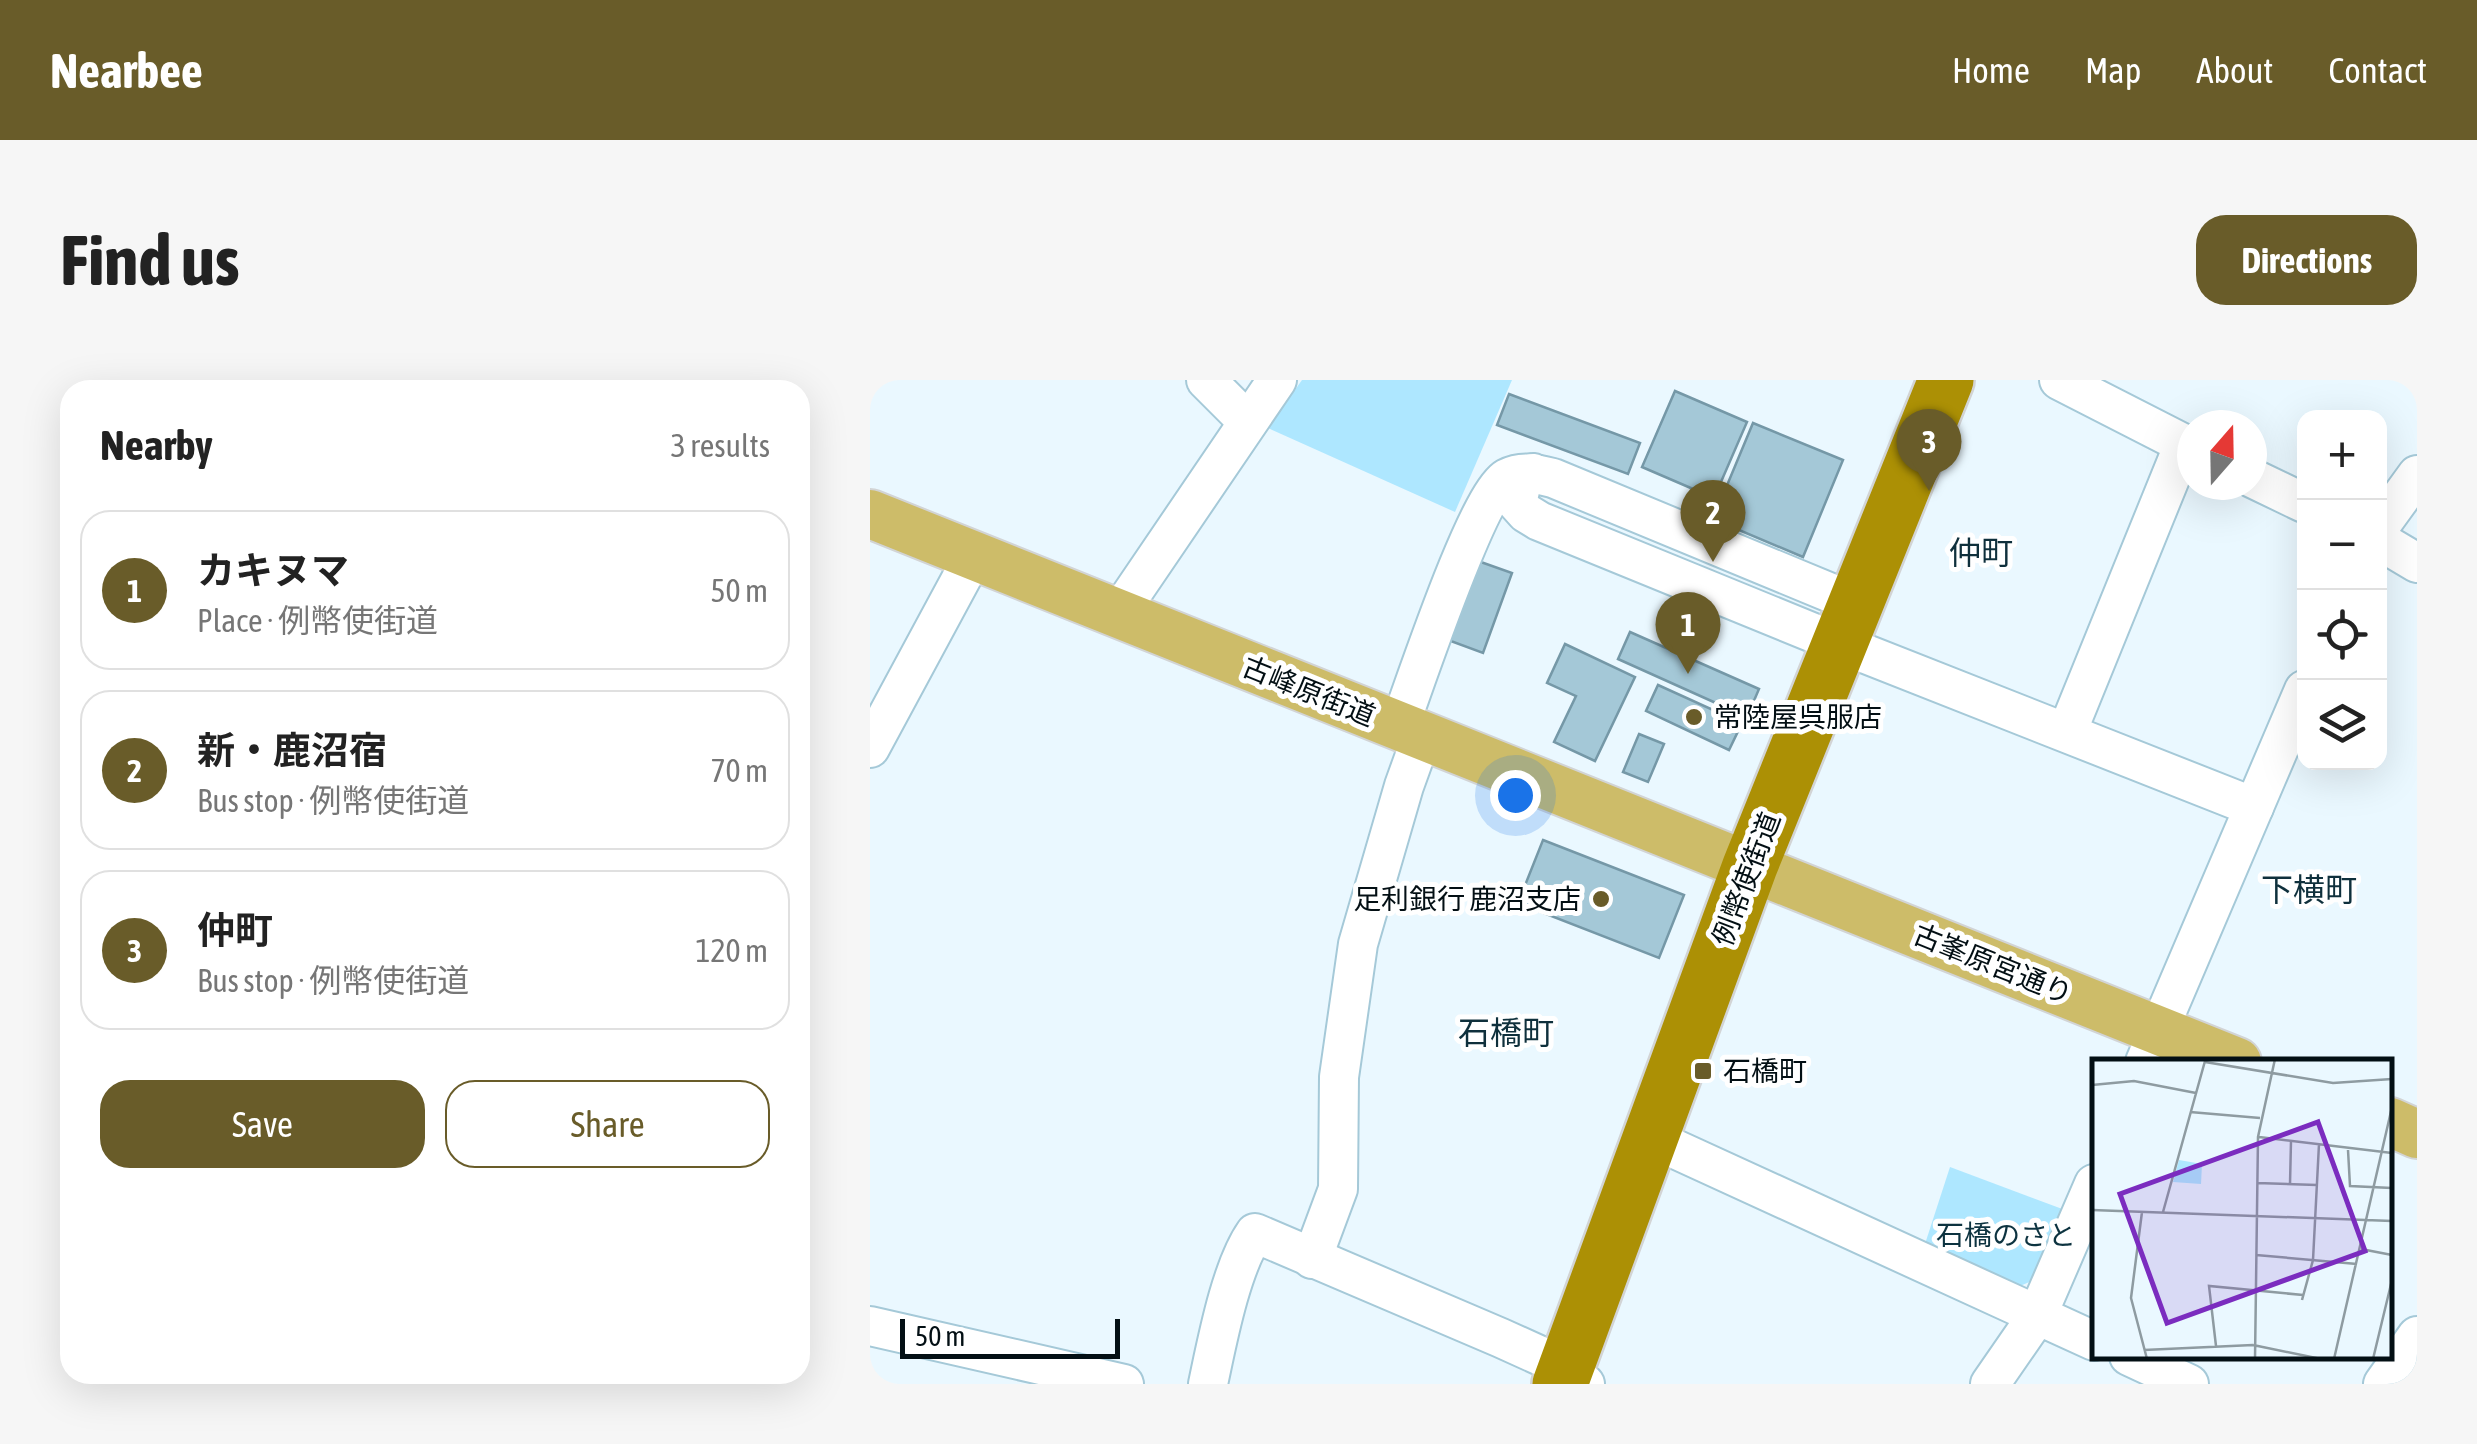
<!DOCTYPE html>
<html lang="en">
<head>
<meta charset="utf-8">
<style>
	body { margin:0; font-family:"Asap Condensed","Noto Sans JP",sans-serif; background:#f6f6f6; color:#222 }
	.controls { position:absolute; right:30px; top:30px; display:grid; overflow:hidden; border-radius:20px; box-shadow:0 10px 40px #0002 }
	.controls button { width:90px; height:90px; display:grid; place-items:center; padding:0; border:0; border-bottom:2px solid #e0e0e0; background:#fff; color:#222; font:50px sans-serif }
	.compass { position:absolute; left:1307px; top:30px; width:90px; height:90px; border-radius:50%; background:#fff; box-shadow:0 10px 40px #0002; rotate:20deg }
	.scale { position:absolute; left:30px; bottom:25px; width:220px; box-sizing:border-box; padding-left:10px; border:5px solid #030f14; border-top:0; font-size:28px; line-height:35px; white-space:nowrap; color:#030f14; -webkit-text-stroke:8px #fff; paint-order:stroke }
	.you { position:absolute; left:645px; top:415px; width:35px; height:35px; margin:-25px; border:8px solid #fff; border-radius:50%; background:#1a73e8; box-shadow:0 0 0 15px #1a73e833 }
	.badge { display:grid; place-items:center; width:65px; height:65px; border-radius:50%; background:#695c29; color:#fff; font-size:32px; font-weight:700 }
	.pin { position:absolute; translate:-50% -82px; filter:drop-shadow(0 2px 5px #0008) }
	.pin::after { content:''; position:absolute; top:52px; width:35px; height:30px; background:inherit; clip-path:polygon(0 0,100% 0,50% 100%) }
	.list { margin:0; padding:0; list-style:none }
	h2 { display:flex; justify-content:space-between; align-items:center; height:130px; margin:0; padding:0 40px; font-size:42px }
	h2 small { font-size:32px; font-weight:400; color:#767676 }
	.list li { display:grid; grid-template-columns:65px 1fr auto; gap:30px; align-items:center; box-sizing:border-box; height:160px; margin:0 20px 20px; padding:0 20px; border:2px solid #e0e0e0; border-radius:30px }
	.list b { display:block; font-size:38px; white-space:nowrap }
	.list p { margin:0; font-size:32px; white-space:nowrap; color:#767676 }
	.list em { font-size:32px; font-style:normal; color:#767676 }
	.actions { display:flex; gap:20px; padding:30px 40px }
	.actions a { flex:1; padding:22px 0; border:2px solid #695c29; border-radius:30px; text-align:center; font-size:35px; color:#695c29 }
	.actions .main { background:#695c29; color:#fff }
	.icon { flex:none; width:55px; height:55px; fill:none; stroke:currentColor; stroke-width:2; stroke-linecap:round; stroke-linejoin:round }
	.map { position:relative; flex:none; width:1547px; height:1004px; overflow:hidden; border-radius:30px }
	header { display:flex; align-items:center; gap:60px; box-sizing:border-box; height:140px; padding:0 50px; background:#695c29; color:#fff }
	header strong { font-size:48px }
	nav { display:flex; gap:55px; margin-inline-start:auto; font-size:35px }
	.intro { display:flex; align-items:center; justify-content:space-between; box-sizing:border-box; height:240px; padding:0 60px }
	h1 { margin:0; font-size:70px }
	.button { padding:25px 45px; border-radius:30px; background:#695c29; color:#fff; font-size:35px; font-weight:700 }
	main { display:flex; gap:60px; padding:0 60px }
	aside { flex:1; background:#fff; border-radius:30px; box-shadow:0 10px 40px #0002 }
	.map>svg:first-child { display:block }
	.green { fill:#aee7ff }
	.building { fill:#a4c8d7; stroke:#7598a7; stroke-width:2.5 }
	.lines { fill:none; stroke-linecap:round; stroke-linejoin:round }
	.minor-casing { stroke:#a5c9d8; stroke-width:42 }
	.major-casing { stroke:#d2d4d5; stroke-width:52 }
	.highway-casing { stroke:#d2d4d5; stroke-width:60 }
	.minor { stroke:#fff; stroke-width:38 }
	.major { stroke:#cdbc69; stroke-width:48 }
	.highway { stroke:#ac9005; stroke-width:55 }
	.poi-dot { fill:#695c29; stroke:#fff; stroke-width:4 }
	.labels { text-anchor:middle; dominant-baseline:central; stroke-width:10; stroke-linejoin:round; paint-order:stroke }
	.street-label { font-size:28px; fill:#030f14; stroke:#fff }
	.poi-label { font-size:28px; fill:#030f14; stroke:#fff; text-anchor:start }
	.park-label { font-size:28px; fill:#0d3340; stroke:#fff }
	.quarter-label { font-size:32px; fill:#0f303c; stroke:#fff }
	.inset-road { fill:none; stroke:#8e9ba1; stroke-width:2.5 }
	.view { fill:#7b2cbf; fill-opacity:0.15; stroke:#7b2cbf; stroke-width:5 }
	.inset-edge { fill:none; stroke:#030f14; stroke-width:5 }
</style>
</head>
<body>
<header>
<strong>Nearbee</strong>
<nav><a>Home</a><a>Map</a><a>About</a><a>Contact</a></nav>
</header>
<div class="intro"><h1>Find us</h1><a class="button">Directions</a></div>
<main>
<aside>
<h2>Nearby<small>3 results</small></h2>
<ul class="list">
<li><span class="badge">1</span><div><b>カキヌマ</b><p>Place · 例幣使街道</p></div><em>50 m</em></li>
<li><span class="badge">2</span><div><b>新・鹿沼宿</b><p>Bus stop · 例幣使街道</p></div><em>70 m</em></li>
<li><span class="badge">3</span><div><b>仲町</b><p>Bus stop · 例幣使街道</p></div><em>120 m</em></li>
</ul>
<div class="actions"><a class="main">Save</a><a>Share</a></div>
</aside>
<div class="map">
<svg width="1547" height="1004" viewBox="0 0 1547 1004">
	<rect width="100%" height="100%" fill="#eaf8ff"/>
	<!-- green -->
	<g class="green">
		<polygon points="432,0 642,0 585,132 398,48"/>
		<polygon points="1080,787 1195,830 1169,898 1150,906 1054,867"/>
	</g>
	<!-- building -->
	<g class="building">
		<polygon points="805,11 877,42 844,118 772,87"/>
		<polygon points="639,14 770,63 758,94 627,45"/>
		<polygon points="883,43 973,80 933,177 843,139"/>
		<polygon points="608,181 642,193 613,273 578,260"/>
		<polygon points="760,252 889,309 877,337 748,279"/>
		<polygon points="695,264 765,297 725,381 684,362 706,316 677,303"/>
		<polygon points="788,305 872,343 859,370 776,331"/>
		<polygon points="769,354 794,364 778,402 753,392"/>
		<polygon points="673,460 814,515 789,578 648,523"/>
	</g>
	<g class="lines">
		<!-- minor casing -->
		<g class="minor-casing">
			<g id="minor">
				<polyline points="336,0 377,41"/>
				<polyline points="1189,0 1322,68"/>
				<polyline points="663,93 652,102 647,123 656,133 669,141 968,263 1384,427"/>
				<polyline points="1382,98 1434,123"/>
				<polyline points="1510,146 1547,95"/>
				<polyline points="1510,161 1547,183"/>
				<polyline points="248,234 407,0"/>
				<path d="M529 347C545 304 607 115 637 98 652 90 667 94 683 98L985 223"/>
				<polyline points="1197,352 1314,64"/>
				<polyline points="0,368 104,175"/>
				<polyline points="1275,682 1434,310"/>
				<polyline points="780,760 805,769 1224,961"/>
				<polyline points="442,879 468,809 469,697 488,564 534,406 552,356"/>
				<polyline points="0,946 254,1004"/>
				<polyline points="1259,976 1319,1004"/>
				<path d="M338 1004C347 962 361 887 385 853L631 958 673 977 715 1004"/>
				<polyline points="1120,1004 1167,936 1224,804"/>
				<polyline points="1513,1004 1547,956"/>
			</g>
		</g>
		<!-- major casing -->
		<g class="major-casing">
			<g id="major">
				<polyline points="0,134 1367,682"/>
				<polyline points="1520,742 1547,754"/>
			</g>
		</g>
		<!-- highway casing -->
		<g class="highway-casing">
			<polyline id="highway" points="690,1004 880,486 1076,0"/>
		</g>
		<!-- minor -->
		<use href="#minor" class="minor"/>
		<!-- major -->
		<use href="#major" class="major"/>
		<!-- highway -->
		<use href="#highway" class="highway"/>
	</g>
	<!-- markers -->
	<g class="poi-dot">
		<circle cx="824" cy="337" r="10"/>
		<circle cx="731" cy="519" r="10"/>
		<rect x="823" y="681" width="20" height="20" rx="5"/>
	</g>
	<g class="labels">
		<!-- street labels -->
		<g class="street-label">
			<text transform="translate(439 311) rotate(22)">古峰原街道</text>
			<text transform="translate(876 499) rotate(-69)">例幣使街道</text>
			<text transform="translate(1123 584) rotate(22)">古峯原宮通り</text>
		</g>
		<!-- poi labels -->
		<g class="poi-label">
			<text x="844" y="337">常陸屋呉服店</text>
			<text x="711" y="519" text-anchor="end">足利銀行 鹿沼支店</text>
			<text x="853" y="691">石橋町</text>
		</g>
		<!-- park labels -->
		<g class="park-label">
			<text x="1136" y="855">石橋のさと</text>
		</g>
		<!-- quarter labels -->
		<g class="quarter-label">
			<text x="1111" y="172">仲町</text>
			<text x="1439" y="509">下横町</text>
			<text x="636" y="652">石橋町</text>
		</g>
	</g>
	<!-- overview -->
	<g transform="translate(1222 679)">
		<rect width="300" height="300" fill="#eaf8ff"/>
		<path d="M87 101 110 105 109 125 81 123Z" fill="#aee7ff"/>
		<path class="inset-road" d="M113 3 241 24 300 20M0 26 42 22 104 34M98 53 168 59M167 78 300 94M256 91 258 127 300 129M165 124 225 126M198 125 199 82M0 151 300 162M50 153 39 239 55 300M71 153 113 2M269 190 300 196M164 196 265 205M210 241 221 201 227 85M161 286 229 300M124 287 117 227 211 236M52 291 161 286M163 300 166 78 183 0M242 300 300 48M281 300 300 221"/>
		<path class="view" d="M226 63 273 192 75 264 28 135Z"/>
		<rect width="300" height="300" class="inset-edge"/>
	</g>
</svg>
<div class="controls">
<button>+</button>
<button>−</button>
<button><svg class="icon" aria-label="locate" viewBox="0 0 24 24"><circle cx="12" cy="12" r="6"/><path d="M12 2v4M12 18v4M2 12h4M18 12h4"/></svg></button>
<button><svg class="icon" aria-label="layers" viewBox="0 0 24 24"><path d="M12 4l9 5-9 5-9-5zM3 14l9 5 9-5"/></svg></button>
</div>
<svg class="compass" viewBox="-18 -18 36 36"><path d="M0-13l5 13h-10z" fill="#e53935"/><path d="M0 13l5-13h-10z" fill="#767676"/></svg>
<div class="scale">50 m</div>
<div class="you"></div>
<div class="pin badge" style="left:818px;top:294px">1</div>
<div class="pin badge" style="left:843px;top:182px">2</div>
<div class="pin badge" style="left:1059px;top:111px">3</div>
</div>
</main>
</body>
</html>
